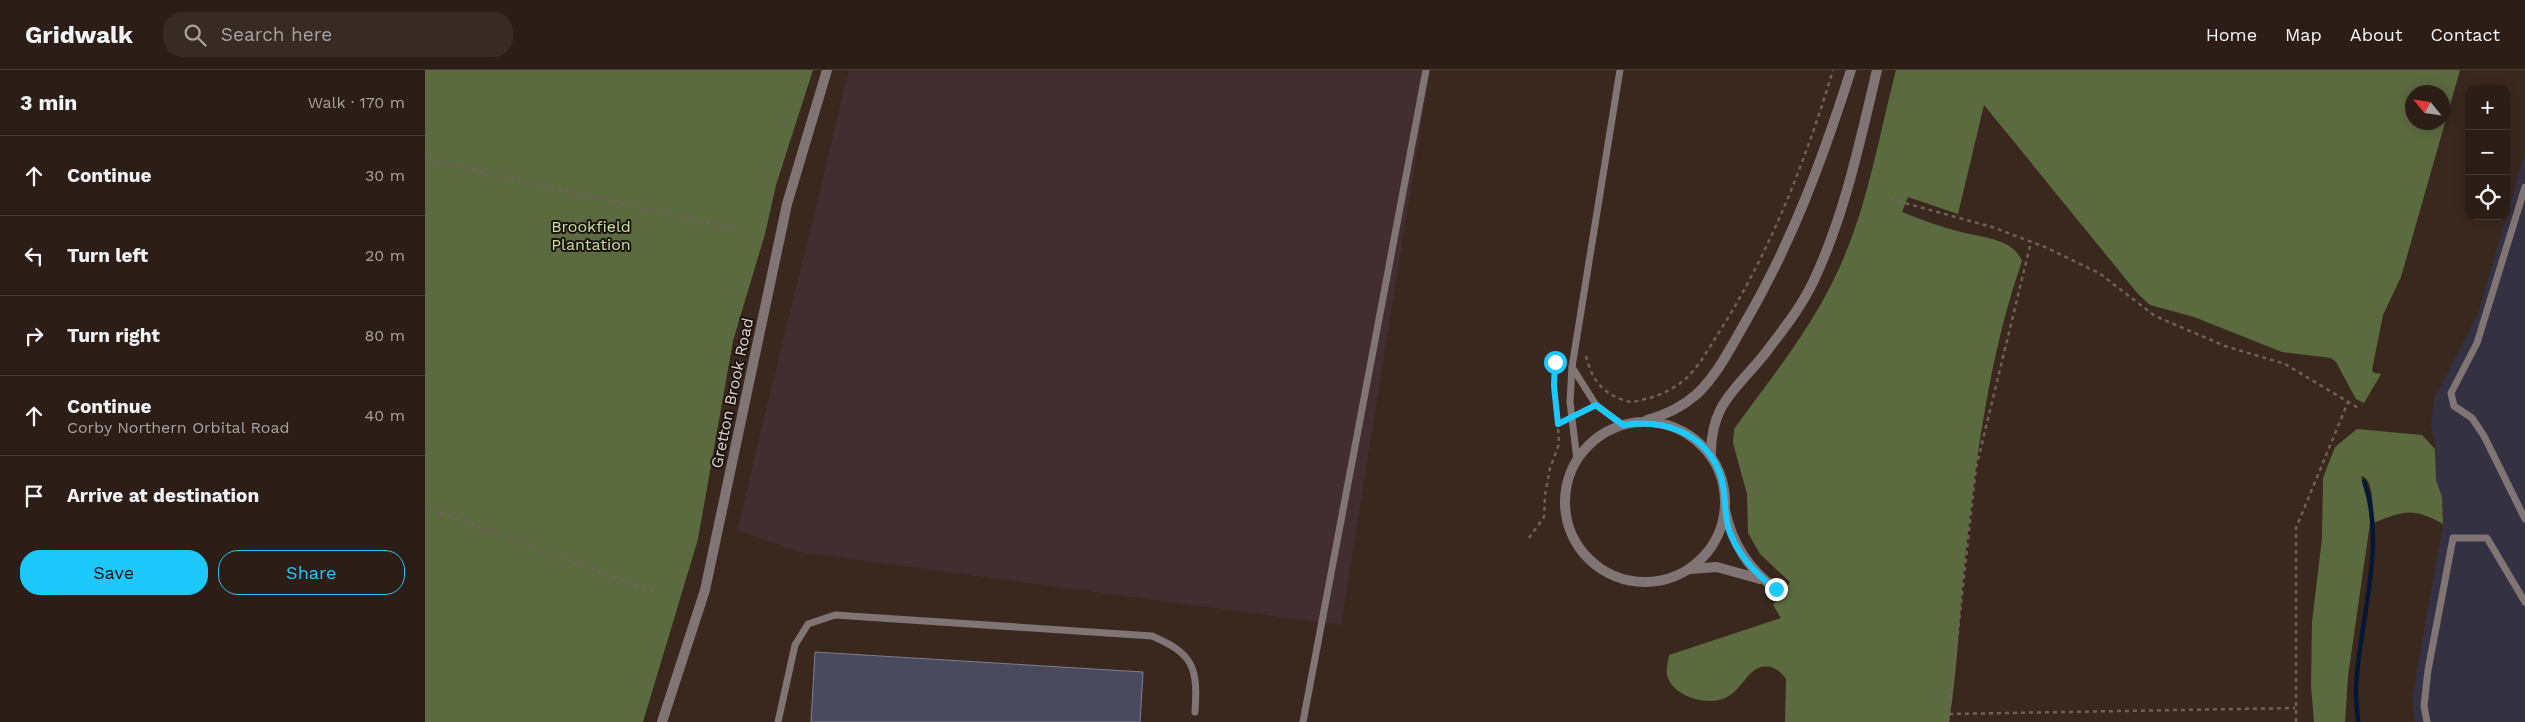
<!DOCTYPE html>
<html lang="en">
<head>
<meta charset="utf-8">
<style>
	body { margin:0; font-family:"Work Sans",sans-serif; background:#382b23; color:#f1f3f6 }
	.controls { position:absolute; right:15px; top:15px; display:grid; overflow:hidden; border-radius:10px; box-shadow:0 2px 12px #0003 }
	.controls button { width:45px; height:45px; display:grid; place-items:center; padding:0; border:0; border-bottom:1px solid #483c35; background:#2c1e16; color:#f1f3f6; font:25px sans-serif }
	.compass { position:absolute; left:1980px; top:15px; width:45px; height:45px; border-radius:50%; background:#2c1e16; box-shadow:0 2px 12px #0003; rotate:299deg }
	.stop { position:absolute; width:15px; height:15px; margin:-11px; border:4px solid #1dc9fc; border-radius:50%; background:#fff }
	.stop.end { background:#1dc9fc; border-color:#fff; box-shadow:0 1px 5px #0008 }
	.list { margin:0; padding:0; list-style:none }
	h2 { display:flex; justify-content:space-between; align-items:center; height:65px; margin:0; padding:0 20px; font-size:21px }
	h2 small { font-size:16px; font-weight:400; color:#a6a2a1 }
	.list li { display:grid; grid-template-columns:32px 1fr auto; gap:15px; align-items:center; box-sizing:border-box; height:80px; padding:0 20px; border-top:1px solid #483c35 }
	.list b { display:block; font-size:19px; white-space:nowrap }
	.list p { margin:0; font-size:16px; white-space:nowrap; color:#a6a2a1 }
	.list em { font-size:16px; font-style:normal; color:#a6a2a1 }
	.actions { display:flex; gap:10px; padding:15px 20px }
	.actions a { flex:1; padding:11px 0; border:1px solid #1dc9fc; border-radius:20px; text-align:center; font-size:18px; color:#1dc9fc }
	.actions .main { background:#1dc9fc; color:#111 }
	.icon { flex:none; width:28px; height:28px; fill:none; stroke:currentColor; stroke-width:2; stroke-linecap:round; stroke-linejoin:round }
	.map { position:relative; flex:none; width:2100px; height:652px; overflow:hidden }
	header { display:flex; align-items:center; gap:30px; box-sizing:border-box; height:70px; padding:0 25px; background:#2c1e16; border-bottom:1px solid #483c35 }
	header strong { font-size:24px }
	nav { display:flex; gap:28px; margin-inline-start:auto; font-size:18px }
	.search { width:350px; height:45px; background:#382b23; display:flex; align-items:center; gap:12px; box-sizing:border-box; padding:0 18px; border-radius:20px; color:#a6a2a1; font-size:19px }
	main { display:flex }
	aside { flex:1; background:#2c1e16 }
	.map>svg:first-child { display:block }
	.commercial { fill:#422e30 }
	.industrial { fill:#343142 }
	.forest { fill:#5c6a40; fill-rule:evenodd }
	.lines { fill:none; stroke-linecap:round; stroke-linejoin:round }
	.stream { stroke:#051735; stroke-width:4.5 }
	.building { fill:#4a4a5e; stroke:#7e7e94 }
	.path { stroke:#706057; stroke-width:2.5; stroke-dasharray:4 4; stroke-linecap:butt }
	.service { stroke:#807475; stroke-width:7 }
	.minor { stroke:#807475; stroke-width:10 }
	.tertiary { stroke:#807475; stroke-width:10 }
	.route { stroke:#1dc9fc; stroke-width:6 }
	.labels { text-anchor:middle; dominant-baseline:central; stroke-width:4; stroke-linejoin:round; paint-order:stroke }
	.park-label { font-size:16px; fill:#c9e19b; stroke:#1b130f }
	.street-label { font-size:16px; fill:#e0d3cd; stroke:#1b130f }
</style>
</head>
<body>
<header>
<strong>Gridwalk</strong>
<div class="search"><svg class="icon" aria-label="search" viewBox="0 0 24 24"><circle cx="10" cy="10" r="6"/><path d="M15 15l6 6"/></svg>Search here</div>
<nav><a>Home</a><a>Map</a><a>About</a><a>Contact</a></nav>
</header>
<main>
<aside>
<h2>3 min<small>Walk · 170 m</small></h2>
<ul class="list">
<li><svg class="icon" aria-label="ahead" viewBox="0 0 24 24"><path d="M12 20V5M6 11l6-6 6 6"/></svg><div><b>Continue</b></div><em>30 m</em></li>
<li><svg class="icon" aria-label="left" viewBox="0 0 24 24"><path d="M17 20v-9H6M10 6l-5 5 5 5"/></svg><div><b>Turn left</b></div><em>20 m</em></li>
<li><svg class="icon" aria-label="right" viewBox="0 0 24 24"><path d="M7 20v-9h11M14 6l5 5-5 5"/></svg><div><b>Turn right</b></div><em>80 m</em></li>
<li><svg class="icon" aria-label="ahead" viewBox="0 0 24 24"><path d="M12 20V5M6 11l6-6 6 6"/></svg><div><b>Continue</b><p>Corby Northern Orbital Road</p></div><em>40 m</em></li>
<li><svg class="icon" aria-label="arrive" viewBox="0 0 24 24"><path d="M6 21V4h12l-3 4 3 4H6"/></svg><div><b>Arrive at destination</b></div></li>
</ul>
<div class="actions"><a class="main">Save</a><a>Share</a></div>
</aside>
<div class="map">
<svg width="2100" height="652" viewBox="0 0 2100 652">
	<rect width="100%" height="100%" fill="#3a281e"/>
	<!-- commercial -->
	<polygon class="commercial" points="424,0 1005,0 916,555 374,482 312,460"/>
	<!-- industrial -->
	<polygon class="industrial" points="2100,83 2100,652 1990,652 1987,628 2018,454 2017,427 2011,410 2011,379 2006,355 2009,329 2053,243"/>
	<!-- forest -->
	<g class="forest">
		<polygon points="0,0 388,0 351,115 340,164 308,271 273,469 218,652 0,652"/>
		<path d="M1471 0H2035L1976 207 1958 245 1947 300 1949 303 1956 304 1939 333 1931 329 1911 292 1906 288 1857 282 1769 247 1725 235 1713 224 1559 35 1533 144 1483 127 1477 142C1497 150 1519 158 1540 163 1560 168 1588 169 1597 191 1564 286 1551 389 1540 489 1534 543 1533 598 1524 652H1360L1361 609C1355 600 1347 595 1336 597 1319 602 1316 625 1294 630 1276 634 1247 625 1242 605 1241 599 1243 592 1244 585L1356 548 1348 535 1365 512 1335 484 1323 463 1322 424 1308 373 1309 359C1344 311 1382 264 1408 211 1441 146 1453 70 1471 0ZM2018 22V52H1988V22Z"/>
		<path d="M1932 359 1997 365 2010 379 2011 410 2017 427 2018 454C1987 437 1980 441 1948 453 1947 439 1950 414 1938 406L1936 407 1944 430 1945 453 1923 606 1920 652H1889L1886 616 1887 552 1897 468 1898 408 1910 377Z"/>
	</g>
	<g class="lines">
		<!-- stream -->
		<path class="stream" d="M1933 652C1932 641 1931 629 1931 617 1934 551 1962 475 1939 411"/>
	</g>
	<!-- building -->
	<polygon class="building" points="390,582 718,602 715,652 386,652"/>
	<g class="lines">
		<!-- path -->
		<g class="path">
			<polyline points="0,89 315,160"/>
			<polyline points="1465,129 1567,157 1620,177 1674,203 1730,246 1800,276 1860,294 1935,339"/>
			<path d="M1161 286C1167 310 1177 323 1201 331 1207 333 1213 331 1220 329 1231 327 1244 321 1254 314 1270 303 1281 283 1291 267 1344 185 1380 93 1408 0"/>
			<polyline points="1130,292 1129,316 1133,354"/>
			<polyline points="0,437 232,523"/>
			<polyline points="1104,468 1119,447 1120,425 1125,398 1134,374 1133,354 1138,352"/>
			<polyline points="1524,644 1870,638"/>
			<polyline points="1523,652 1551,398 1606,172"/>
			<polyline points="1871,652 1871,458 1923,332"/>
		</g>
		<!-- service -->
		<g class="service">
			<polyline points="2100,117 2052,273 2026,323 2029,336 2047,348 2059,366 2100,449"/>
			<polyline points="1147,297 1171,335 1198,355"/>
			<polyline points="1152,390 1145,332 1147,297 1195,0"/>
			<path d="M353 652 370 575 383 554 410 545 727 566C769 584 773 598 770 642"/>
			<polyline points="878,652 1001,0"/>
			<polyline points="2002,652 1999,636 2003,600 2028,468 2062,468 2100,532"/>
		</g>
		<!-- minor -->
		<g class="minor">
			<path d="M1300 440C1307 473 1323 499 1351 519"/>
			<polyline points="1265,499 1292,497 1335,509"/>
		</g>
		<!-- tertiary -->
		<g class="tertiary">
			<path d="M1222 350C1241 345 1257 337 1272 324 1291 306 1304 281 1317 258 1366 175 1397 91 1426 0"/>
			<circle cx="1220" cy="432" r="80"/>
			<path d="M1286 386C1285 330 1315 318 1345 277 1361 256 1378 234 1389 210 1420 144 1435 71 1452 0"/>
			<polyline points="237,652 280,520 362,134 402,0"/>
		</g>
	</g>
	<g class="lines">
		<!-- route -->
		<path class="route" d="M1130 292 1129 316 1133 354 1171 335 1198 355C1238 349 1280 362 1295 404 1302 422 1298 442 1304 460 1313 484 1330 504 1351 519"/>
	</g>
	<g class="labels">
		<!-- park labels -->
		<g class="park-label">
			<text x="166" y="156">Brookfield<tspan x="166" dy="18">Plantation</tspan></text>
		</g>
		<!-- street labels -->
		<g class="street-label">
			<text transform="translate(307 323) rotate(-78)">Gretton Brook Road</text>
		</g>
	</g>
</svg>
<div class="controls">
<button>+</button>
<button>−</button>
<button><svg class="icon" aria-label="locate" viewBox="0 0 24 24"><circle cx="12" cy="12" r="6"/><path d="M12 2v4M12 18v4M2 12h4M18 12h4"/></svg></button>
</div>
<svg class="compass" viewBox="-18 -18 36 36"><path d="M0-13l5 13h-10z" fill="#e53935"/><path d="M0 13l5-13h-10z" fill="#a6a2a1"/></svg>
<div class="stop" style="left:1130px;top:292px"></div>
<div class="stop end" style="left:1351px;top:519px"></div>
</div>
</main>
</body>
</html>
